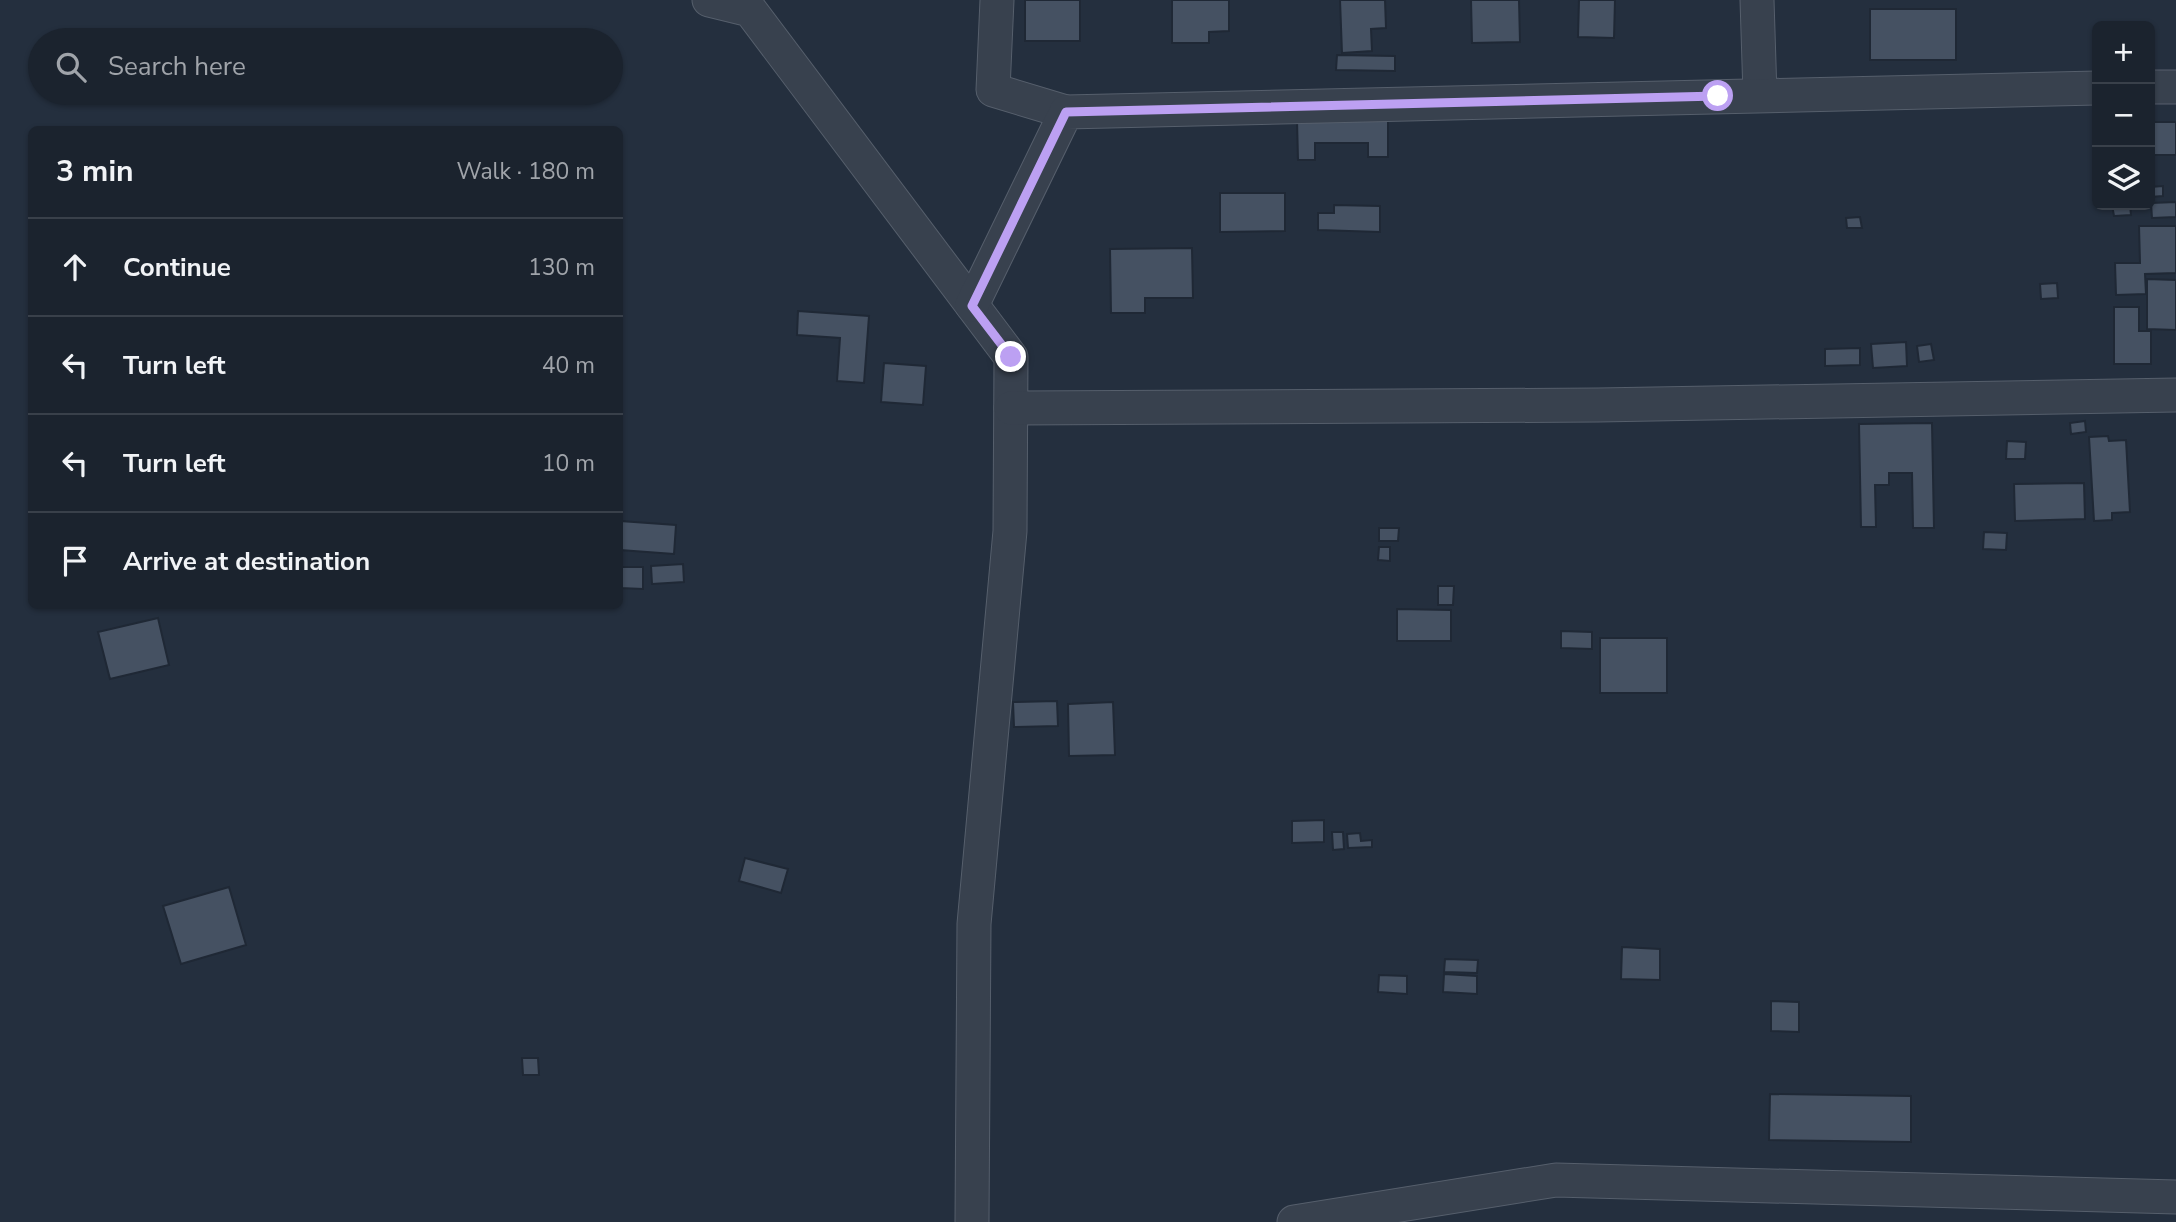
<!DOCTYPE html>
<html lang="en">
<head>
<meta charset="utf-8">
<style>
	body { margin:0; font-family:"Nunito Sans",sans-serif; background:#282f3a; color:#f1f3f6 }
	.controls { position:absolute; right:21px; top:21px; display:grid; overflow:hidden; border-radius:10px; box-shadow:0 2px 5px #0004 }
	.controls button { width:63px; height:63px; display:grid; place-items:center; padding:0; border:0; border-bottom:2px solid #39404a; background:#1b232e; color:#f1f3f6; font:35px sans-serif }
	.stop { position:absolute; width:21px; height:21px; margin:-16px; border:5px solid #bca0f2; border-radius:50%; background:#fff }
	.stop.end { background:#bca0f2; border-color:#fff; box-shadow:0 2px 7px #0008 }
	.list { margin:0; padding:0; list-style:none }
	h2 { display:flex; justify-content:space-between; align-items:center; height:91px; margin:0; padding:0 28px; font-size:30px }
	h2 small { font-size:23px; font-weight:400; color:#a0a4aa }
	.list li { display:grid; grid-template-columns:46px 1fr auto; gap:21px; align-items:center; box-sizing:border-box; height:98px; padding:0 28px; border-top:2px solid #39404a }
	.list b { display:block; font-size:26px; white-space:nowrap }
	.list em { font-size:23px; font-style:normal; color:#a0a4aa }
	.icon { flex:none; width:38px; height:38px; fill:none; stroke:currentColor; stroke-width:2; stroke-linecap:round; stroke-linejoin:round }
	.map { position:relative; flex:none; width:2176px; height:1222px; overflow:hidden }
	.search { position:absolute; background:#1b232e; box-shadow:0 2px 5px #0004; left:28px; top:28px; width:595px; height:77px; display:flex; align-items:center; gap:18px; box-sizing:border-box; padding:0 24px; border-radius:38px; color:#a0a4aa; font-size:26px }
	.panel { position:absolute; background:#1b232e; box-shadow:0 2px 5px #0004; left:28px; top:126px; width:595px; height:483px; border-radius:10px }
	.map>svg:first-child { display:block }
	.building { fill:#455162; stroke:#1f2835; stroke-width:2 }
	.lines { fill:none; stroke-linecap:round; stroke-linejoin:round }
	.minor-casing { stroke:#565f6c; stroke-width:35 }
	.minor { stroke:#38414e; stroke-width:33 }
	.route { stroke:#bca0f2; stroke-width:9 }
</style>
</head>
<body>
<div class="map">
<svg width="2176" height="1222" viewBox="0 0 2176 1222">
	<rect width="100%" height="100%" fill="#242f3e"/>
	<!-- building -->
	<g class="building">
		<rect x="1025" y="0" width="55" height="41"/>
		<polygon points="1172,0 1229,0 1229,31 1209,32 1209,43 1172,43"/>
		<polygon points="1340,0 1385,0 1386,28 1371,29 1372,51 1342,53"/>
		<polygon points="1471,0 1519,0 1520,42 1472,43"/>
		<polygon points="1579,0 1615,0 1614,38 1578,37"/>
		<rect x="1870" y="9" width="86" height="51"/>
		<polygon points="1337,55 1395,56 1395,71 1336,70"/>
		<polygon points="1388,119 1388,157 1368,157 1368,143 1315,143 1315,160 1298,160 1297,120"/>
		<polygon points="2153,122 2176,122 2176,155 2154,155"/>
		<polygon points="2163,186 2163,196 2150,197 2150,187"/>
		<polygon points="1220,193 1285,193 1285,231 1220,232"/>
		<polygon points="2176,202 2176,217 2152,218 2151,203"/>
		<polygon points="1334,205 1380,206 1380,232 1318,230 1318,213 1334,213"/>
		<polygon points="2112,205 2130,205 2131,215 2114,216"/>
		<polygon points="1860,217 1862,228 1847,228 1846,218"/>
		<polygon points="2139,226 2176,226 2176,273 2145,274 2146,294 2116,295 2115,263 2140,263"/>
		<polygon points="1192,248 1193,298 1145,298 1145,313 1111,313 1110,249"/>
		<polygon points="2147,279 2176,280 2176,330 2147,329"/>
		<polygon points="2057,283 2058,298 2041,299 2040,284"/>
		<polygon points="2114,307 2139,307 2139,331 2151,331 2151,364 2114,364"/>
		<polygon points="798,311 869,316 864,383 837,381 840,338 797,335"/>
		<polygon points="1906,342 1907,366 1873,368 1871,344"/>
		<polygon points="1931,344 1934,360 1919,362 1917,346"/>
		<polygon points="1860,348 1860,365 1825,366 1825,349"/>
		<polygon points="884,363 926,366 923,405 881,402"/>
		<polygon points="2085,421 2086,432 2071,434 2070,423"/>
		<polygon points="1932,423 1934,528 1913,528 1912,473 1889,473 1889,485 1875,485 1876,527 1861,527 1859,424"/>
		<polygon points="2108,436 2109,441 2126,440 2130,512 2112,513 2112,520 2094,521 2089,437"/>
		<polygon points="2007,441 2026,442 2025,459 2006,459"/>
		<polygon points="2084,483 2085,519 2015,521 2014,484"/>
		<polygon points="620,521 676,525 674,554 620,550"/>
		<polygon points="1379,528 1399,528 1398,541 1379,541"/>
		<polygon points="1984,532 2007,533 2006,550 1983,549"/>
		<polygon points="1379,547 1390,547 1390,561 1378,560"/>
		<polygon points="683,564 684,582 652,584 651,566"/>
		<polygon points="620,567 643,567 643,589 620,588"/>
		<polygon points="1438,586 1454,586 1453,605 1438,605"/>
		<polygon points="1397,609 1451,610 1451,641 1397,641"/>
		<polygon points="158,618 169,665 110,679 98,632"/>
		<polygon points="1561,631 1592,632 1592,649 1561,648"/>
		<rect x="1600" y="638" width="67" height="55"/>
		<polygon points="1057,701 1058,726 1014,727 1013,702"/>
		<polygon points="1113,702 1115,755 1069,756 1068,704"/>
		<polygon points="1324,820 1324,842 1292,843 1292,821"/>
		<polygon points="1332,832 1343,832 1344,849 1333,850"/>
		<polygon points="1360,833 1361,841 1372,840 1372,847 1348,848 1347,834"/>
		<polygon points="745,858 788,869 781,893 739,881"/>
		<polygon points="229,887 246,945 181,964 163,906"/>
		<polygon points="1622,947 1660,949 1660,980 1621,979"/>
		<polygon points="1445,959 1478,960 1477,973 1444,972"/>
		<polygon points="1444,974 1477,976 1477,994 1443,992"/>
		<polygon points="1379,975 1407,976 1407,994 1378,992"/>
		<polygon points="1771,1001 1799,1002 1799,1032 1771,1031"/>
		<polygon points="522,1058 538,1058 539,1075 523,1075"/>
		<polygon points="1770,1094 1911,1096 1911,1142 1769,1140"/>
	</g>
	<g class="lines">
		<!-- minor casing -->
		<g class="minor-casing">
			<g id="minor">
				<polyline points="709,0 750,10 1011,357 1010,531 974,924 972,1222"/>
				<polyline points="997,0 993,90 1066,112"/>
				<polyline points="1757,0 1760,95"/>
				<polyline points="2150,87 2176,87"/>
				<polyline points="972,305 1066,112 2097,88"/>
				<polyline points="1011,408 1598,405 2176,395"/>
				<polyline points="1294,1222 1556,1180 2176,1197"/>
			</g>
		</g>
		<!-- minor -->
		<use href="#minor" class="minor"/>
	</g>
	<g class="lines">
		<!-- route -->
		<polyline class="route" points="1011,357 972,306 1066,112 1718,96"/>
	</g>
</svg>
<div class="controls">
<button>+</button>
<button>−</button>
<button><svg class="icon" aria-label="layers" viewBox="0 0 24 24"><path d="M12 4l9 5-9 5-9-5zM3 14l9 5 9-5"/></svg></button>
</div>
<div class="stop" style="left:1718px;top:96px"></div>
<div class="stop end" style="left:1011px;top:357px"></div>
<div class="search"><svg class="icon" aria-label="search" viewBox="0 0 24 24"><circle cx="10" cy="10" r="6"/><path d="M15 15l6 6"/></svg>Search here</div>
<section class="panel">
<h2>3 min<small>Walk · 180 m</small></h2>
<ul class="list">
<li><svg class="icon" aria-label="ahead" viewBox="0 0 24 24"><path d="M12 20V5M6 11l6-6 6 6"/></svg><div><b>Continue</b></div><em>130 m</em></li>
<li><svg class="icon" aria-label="left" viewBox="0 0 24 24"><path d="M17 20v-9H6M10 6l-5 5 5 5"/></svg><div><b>Turn left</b></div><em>40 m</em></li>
<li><svg class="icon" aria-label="left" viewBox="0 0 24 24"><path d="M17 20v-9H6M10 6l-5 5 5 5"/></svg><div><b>Turn left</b></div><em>10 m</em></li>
<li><svg class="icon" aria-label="arrive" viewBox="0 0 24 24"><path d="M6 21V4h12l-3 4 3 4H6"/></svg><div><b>Arrive at destination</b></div></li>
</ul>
</section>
</div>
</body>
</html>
